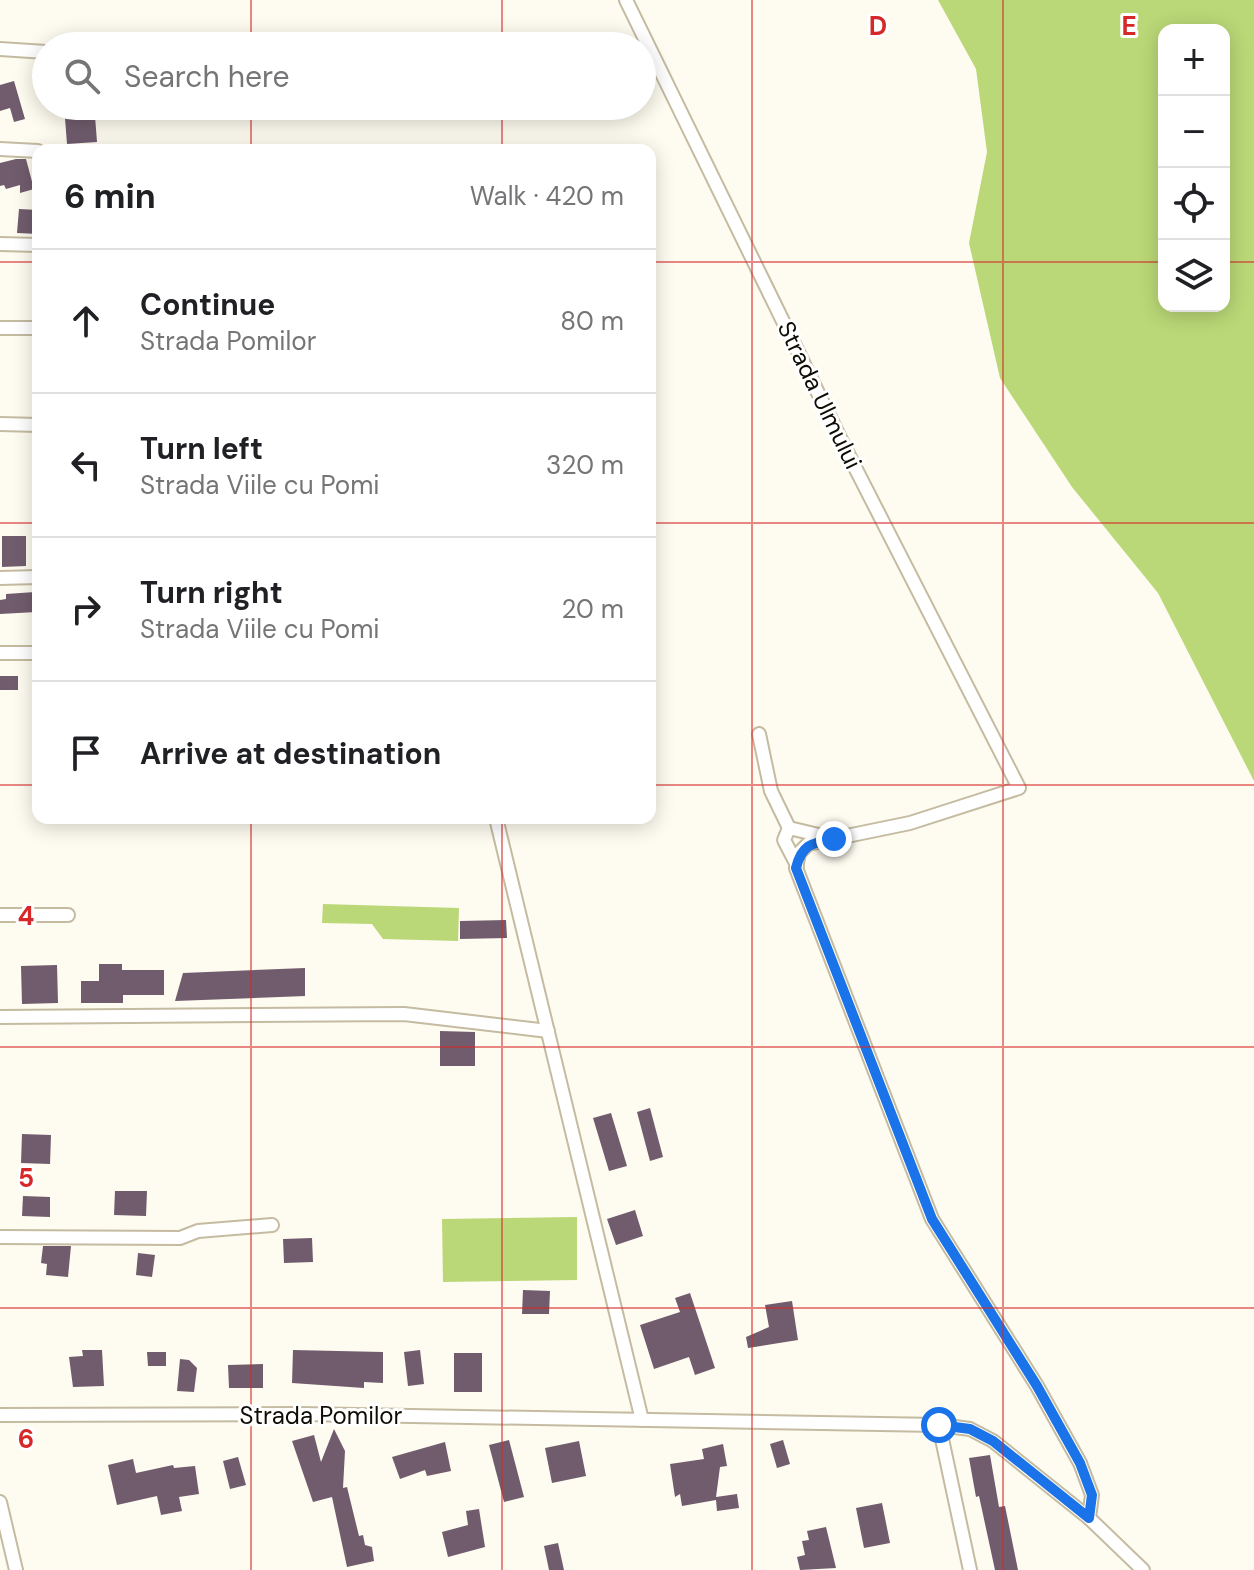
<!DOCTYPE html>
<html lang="en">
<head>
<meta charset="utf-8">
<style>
	body { margin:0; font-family:"DM Sans",sans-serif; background:#f6f6f6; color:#202124 }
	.controls { position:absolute; right:24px; top:24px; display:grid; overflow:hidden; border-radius:16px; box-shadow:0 4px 20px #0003 }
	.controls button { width:72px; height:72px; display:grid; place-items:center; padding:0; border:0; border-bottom:2px solid #e0e0e0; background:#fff; color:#202124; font:40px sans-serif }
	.stop { position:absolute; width:24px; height:24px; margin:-18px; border:6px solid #1a73e8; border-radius:50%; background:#fff }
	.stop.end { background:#1a73e8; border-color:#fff; box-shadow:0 2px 8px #0008 }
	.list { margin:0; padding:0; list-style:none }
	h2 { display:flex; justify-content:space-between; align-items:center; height:104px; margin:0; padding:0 32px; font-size:34px }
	h2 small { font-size:26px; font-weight:400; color:#757577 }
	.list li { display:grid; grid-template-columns:52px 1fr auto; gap:24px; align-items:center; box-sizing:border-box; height:144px; padding:0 32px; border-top:2px solid #e0e0e0 }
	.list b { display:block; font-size:30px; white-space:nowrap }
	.list p { margin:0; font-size:26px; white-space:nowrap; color:#757577 }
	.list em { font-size:26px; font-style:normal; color:#757577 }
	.icon { flex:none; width:44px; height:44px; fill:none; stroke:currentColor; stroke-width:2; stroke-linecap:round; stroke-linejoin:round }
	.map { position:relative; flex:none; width:1254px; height:1570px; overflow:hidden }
	.search { position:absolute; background:#fff; box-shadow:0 4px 20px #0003; left:32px; top:32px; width:624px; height:88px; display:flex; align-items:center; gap:20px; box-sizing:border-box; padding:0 28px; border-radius:44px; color:#757577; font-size:30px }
	.panel { position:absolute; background:#fff; box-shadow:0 4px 20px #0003; left:32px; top:144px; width:624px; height:680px; border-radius:16px }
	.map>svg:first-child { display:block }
	.forest { fill:#bad877; fill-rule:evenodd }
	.building { fill:#705c6d }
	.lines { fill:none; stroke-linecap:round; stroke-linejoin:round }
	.minor-casing { stroke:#c4bba1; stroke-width:16 }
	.minor { stroke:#fff; stroke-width:12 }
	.route { stroke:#1a73e8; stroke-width:10 }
	.grid { fill:none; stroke:#d62828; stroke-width:2; stroke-opacity:0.55 }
	.labels { text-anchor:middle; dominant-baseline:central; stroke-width:6; stroke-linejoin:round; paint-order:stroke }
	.street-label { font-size:24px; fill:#0f0c04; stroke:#fff }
	.grid-label { font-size:26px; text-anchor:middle; font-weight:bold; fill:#d62828; stroke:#fff; stroke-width:6; stroke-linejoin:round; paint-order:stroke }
</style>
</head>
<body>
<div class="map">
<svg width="1254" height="1570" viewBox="0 0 1254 1570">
	<rect width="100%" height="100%" fill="#fefbf0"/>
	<!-- forest -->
	<g class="forest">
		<path d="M938 0H1254V781L1158 593 1072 487 1000 378 969 243 987 152 976 69ZM1164 30H1224V306H1164Z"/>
		<polygon points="323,904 459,908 458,941 383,939 372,924 322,923"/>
		<polygon points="577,1217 577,1280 443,1282 442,1219"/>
	</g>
	<!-- building -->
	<g class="building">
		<polygon points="14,81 25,119 14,122 10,108 0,111 0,85"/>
		<polygon points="98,106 135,106 135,109 102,119"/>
		<polygon points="95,116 97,142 67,144 65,118"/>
		<polygon points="16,159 26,159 34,189 20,193 20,185 6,189 4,185 0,186 0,163"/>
		<polygon points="19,209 38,210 38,234 17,233"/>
		<polygon points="2,536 26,536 26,566 2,567"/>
		<polygon points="35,592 36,612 0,614 0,600 6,599 6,594"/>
		<rect x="0" y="676" width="18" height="14"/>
		<polygon points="506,920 507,938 460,939 460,921"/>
		<polygon points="99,964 122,964 122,970 164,970 164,995 123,995 123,1003 81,1003 81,981 99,981"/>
		<polygon points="57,965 58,1003 22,1004 21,966"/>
		<polygon points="305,968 305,996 175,1001 183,973"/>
		<polygon points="440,1031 475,1032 475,1066 440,1066"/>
		<polygon points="650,1108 663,1157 650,1161 637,1112"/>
		<polygon points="611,1113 627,1166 609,1171 593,1118"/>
		<polygon points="22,1134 51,1135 50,1164 21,1163"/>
		<polygon points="115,1191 147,1191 146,1216 114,1215"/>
		<polygon points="23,1196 50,1197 50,1217 22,1216"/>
		<polygon points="635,1210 643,1236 616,1245 607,1219"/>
		<polygon points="312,1238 313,1262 284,1263 283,1239"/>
		<polygon points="43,1246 71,1246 68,1277 46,1275 47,1264 41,1263"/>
		<polygon points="138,1253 155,1255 152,1277 136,1275"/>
		<polygon points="523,1290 550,1291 549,1314 522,1314"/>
		<polygon points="690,1293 715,1368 695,1375 689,1357 654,1369 640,1325 680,1312 675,1298"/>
		<polygon points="792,1301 798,1340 748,1348 746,1337 769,1327 765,1305"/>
		<polygon points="82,1350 102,1350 104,1386 73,1387 69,1357 83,1356"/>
		<polygon points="293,1350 383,1352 383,1383 364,1382 364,1388 292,1383"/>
		<polygon points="420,1350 424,1384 408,1386 404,1352"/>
		<polygon points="147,1352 166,1352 166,1366 148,1366"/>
		<rect x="454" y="1353" width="28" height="39"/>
		<polygon points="180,1359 189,1360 197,1368 194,1392 177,1391"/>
		<polygon points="263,1364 263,1388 229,1388 228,1365"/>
		<polygon points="334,1429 345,1451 343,1488 347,1487 359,1536 363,1535 365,1545 372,1547 374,1561 347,1567 332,1497 313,1502 292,1441 314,1435 321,1462"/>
		<polygon points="509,1440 524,1497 504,1502 489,1445"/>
		<polygon points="783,1440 790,1464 777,1468 770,1444"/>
		<polygon points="579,1441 586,1476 552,1483 545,1448"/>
		<polygon points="445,1442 451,1471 427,1476 425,1470 400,1479 392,1457"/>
		<polygon points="723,1444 727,1466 720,1467 716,1497 737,1494 739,1508 717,1511 716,1500 682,1506 680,1494 675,1497 670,1464 704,1459 702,1449"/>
		<polygon points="990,1455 999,1507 1005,1506 1018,1570 995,1570 979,1496 976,1497 969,1458"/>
		<polygon points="238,1457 246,1485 230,1489 223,1461"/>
		<polygon points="133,1459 136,1473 173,1465 174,1468 195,1466 199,1494 179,1497 182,1511 161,1515 157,1496 117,1505 108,1465"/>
		<polygon points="882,1503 890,1543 864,1548 856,1508"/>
		<polygon points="479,1509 485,1547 448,1557 442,1532 468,1525 466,1511"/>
		<polygon points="826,1527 836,1568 800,1570 797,1557 805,1555 802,1541 809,1540 807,1531"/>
		<polygon points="558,1543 564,1570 549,1570 544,1546"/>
	</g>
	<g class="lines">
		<!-- minor casing -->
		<g class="minor-casing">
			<g id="minor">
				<polyline points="626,0 841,440 1019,788 910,823 808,844 799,853 796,868 932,1219 1037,1386 1080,1463 1092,1495 1089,1518"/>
				<polyline points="0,49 46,52"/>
				<polyline points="0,149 38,151"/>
				<polyline points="0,244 38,245"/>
				<polyline points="0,328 38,328"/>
				<polyline points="0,424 38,425"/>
				<polyline points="0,578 38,577"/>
				<polyline points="0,653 38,653"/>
				<polyline points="759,734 771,791 789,828 827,837"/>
				<polyline points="496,818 642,1420"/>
				<polyline points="789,828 784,840 797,865"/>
				<polyline points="0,915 68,915"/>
				<polyline points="0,1017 404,1014 548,1031"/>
				<polyline points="0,1237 180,1238 198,1231 272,1225"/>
				<polyline points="0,1415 299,1414 939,1425 970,1429 993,1441 1089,1518 1143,1570"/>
				<polyline points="939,1425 970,1570"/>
				<polyline points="0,1502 16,1570"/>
			</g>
		</g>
		<!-- minor -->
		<use href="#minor" class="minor"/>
	</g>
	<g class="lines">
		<!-- route -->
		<path class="route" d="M834 839C812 843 802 844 796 868L932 1219 1037 1386 1080 1463 1092 1495 1089 1518 993 1441 970 1429 939 1425"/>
	</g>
	<!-- grid -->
	<path class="grid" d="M251 0V46M502 0V46M752 0V1570M1003 0V1570M251 106V150M502 106V150M0 262H38M650 262H1164M1224 262H1254M0 523H38M650 523H1254M0 785H38M650 785H1254M251 818V1570M502 818V1570M0 1047H1254M0 1308H1254"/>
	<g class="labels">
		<!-- street labels -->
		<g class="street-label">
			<text transform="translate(820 395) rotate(64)">Strada Ulmului</text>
			<text x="321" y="1415">Strada Pomilor</text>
		</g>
	</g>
	<g class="grid-label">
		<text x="878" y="35">D</text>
		<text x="1129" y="35">E</text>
		<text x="26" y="925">4</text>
		<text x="26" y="1187">5</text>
		<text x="26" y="1448">6</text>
	</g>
</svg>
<div class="controls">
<button>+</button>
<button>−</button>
<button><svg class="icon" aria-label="locate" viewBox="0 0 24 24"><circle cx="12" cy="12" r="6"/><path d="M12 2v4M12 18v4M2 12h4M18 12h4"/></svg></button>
<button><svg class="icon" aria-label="layers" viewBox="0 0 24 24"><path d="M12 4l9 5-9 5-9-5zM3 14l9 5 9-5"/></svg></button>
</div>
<div class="stop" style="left:939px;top:1425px"></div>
<div class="stop end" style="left:834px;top:839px"></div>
<div class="search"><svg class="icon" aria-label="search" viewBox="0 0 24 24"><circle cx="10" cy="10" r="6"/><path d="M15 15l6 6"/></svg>Search here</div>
<section class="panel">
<h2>6 min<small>Walk · 420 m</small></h2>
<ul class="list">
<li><svg class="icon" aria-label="ahead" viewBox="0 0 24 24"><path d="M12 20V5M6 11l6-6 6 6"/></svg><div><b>Continue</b><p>Strada Pomilor</p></div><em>80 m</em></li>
<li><svg class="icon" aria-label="left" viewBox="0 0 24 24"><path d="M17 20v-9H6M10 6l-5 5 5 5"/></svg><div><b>Turn left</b><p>Strada Viile cu Pomi</p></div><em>320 m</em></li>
<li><svg class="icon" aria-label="right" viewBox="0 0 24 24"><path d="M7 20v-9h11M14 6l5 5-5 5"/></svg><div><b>Turn right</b><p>Strada Viile cu Pomi</p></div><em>20 m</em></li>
<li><svg class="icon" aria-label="arrive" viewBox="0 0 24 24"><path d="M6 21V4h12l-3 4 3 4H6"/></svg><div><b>Arrive at destination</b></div></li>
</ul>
</section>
</div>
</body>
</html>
